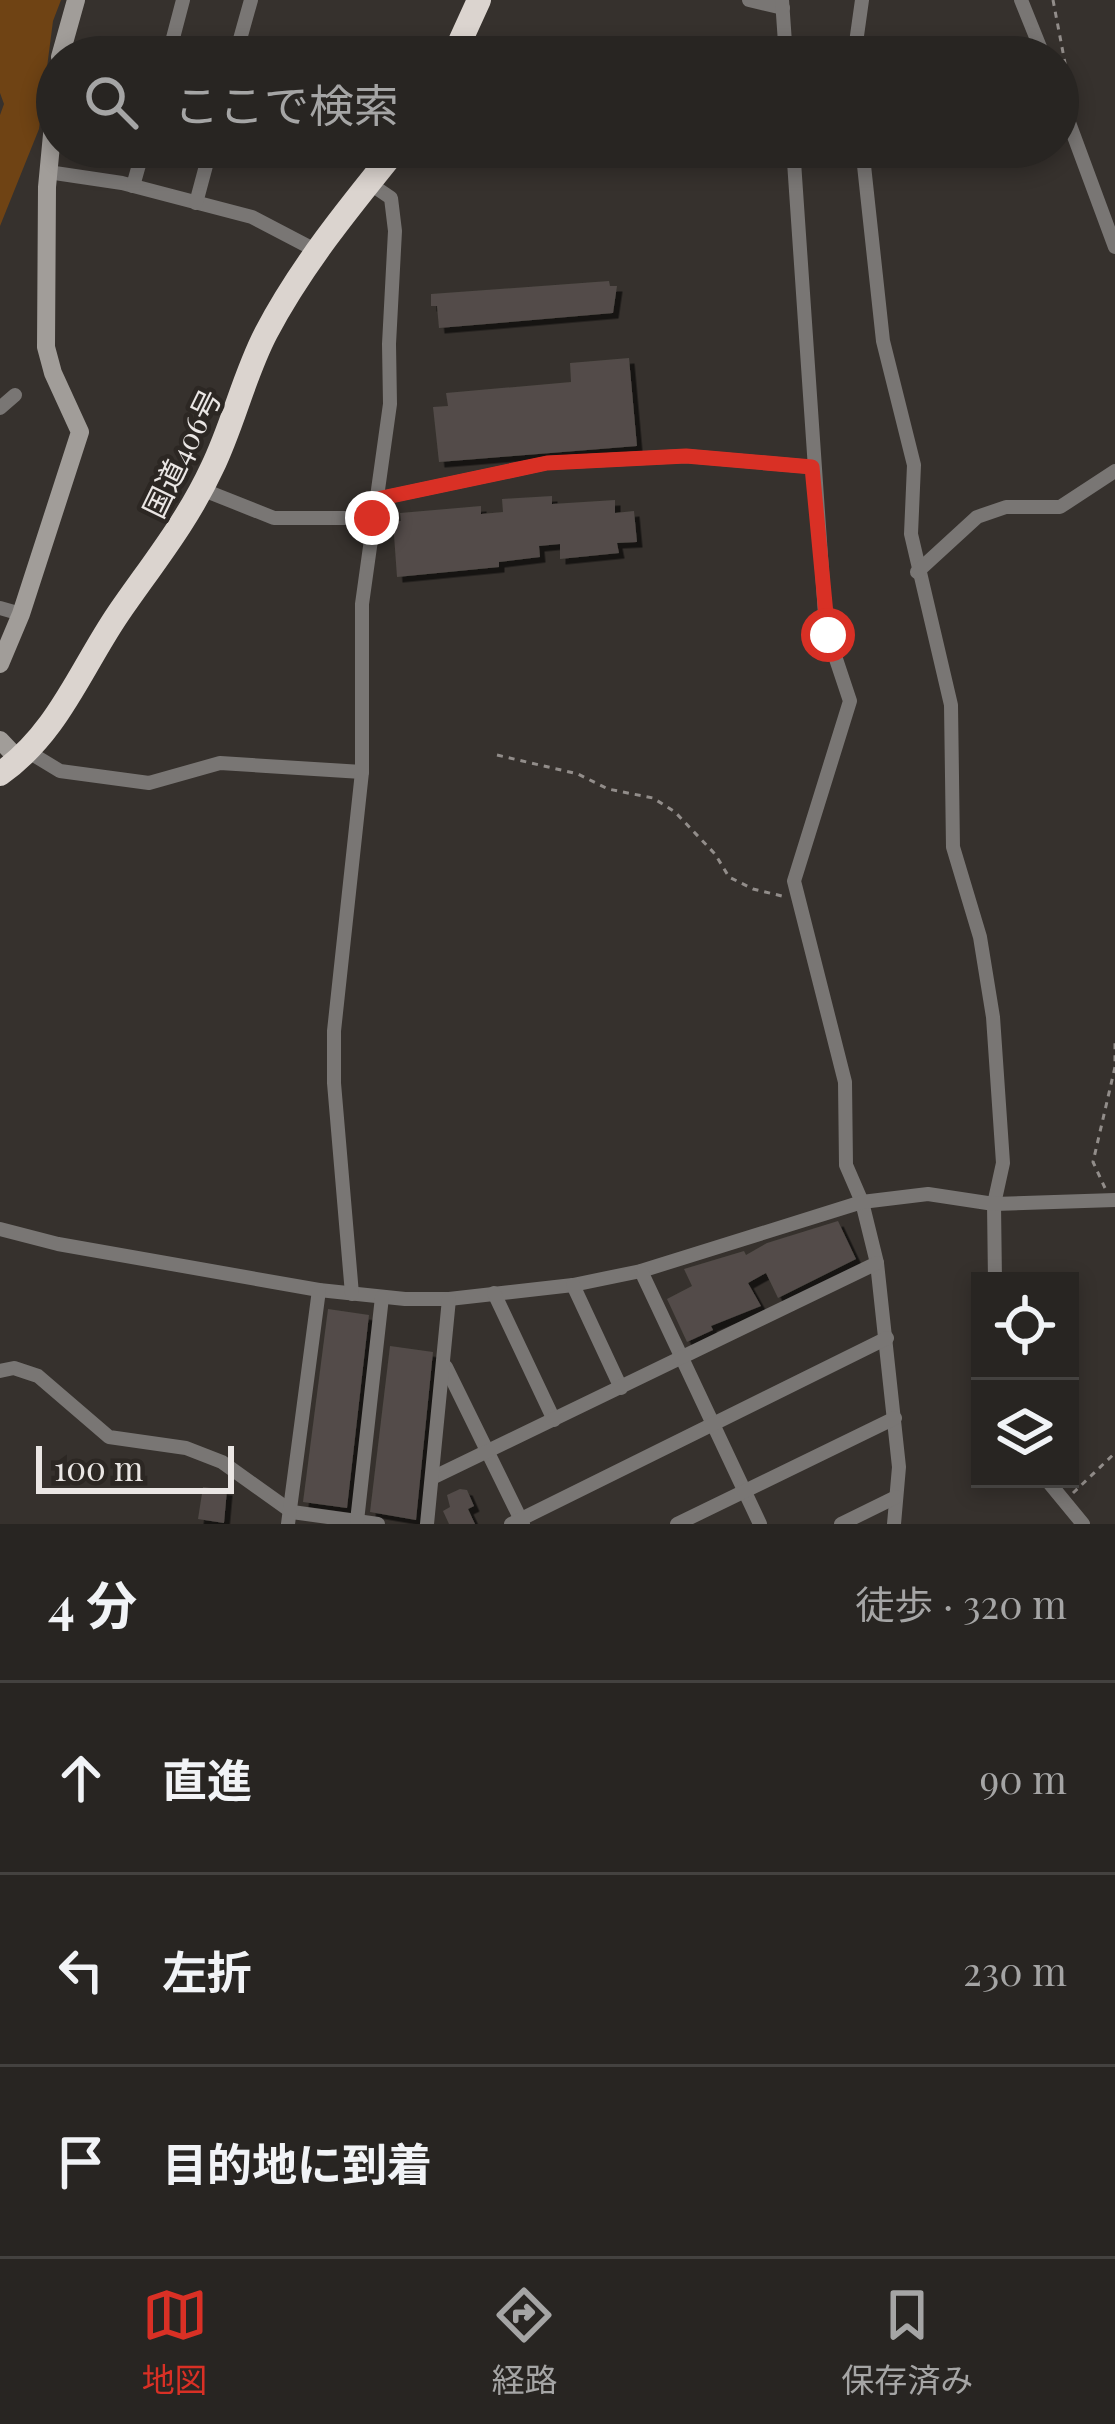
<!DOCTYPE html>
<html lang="ja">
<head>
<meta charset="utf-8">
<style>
	body { margin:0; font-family:"Playfair Display","Noto Sans JP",serif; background:#302d2a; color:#f1f3f6 }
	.controls { position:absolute; right:36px; bottom:36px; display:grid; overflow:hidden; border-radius:0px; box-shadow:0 6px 18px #0003 }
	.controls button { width:108px; height:108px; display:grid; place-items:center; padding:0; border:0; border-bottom:3px solid #444240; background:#282522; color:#f1f3f6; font:60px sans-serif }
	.scale { position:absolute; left:36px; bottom:30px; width:198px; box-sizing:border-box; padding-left:12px; border:6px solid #eae6e4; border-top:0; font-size:33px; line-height:42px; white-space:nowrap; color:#eae6e4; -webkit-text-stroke:9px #2c2723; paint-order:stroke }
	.stop { position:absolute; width:36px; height:36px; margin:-27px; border:9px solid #d93025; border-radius:50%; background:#fff }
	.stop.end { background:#d93025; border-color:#fff; box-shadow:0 3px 12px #0008 }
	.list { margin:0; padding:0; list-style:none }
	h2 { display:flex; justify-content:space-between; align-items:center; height:156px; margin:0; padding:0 48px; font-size:51px }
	h2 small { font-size:39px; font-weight:400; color:#a5a5a5 }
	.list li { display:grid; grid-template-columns:78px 1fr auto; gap:36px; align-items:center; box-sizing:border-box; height:192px; padding:0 48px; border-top:3px solid #444240 }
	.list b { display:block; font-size:45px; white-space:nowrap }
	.list em { font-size:39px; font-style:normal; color:#a5a5a5 }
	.icon { flex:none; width:66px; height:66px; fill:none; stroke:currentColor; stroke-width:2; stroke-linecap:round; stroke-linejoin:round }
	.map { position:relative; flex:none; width:1115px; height:1524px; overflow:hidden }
	.search { position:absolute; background:#282522; box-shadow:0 6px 18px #0003; left:36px; right:36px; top:36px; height:132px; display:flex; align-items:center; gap:30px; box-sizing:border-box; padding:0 42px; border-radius:66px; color:#a5a5a5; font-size:45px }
	.sheet { height:732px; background:#282522 }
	nav { display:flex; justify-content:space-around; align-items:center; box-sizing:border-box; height:168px; border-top:3px solid #444240; background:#282522; font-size:33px; color:#a5a5a5 }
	nav a { display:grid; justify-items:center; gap:6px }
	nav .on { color:#d93025 }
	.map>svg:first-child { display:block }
	.green { fill:#6f4314 }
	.building { fill:#524c48; filter:url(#shadow) }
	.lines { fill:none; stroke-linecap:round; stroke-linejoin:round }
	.path { stroke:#928d8a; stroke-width:3; stroke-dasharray:6 6; stroke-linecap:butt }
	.street { stroke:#797674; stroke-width:14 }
	.secondary { stroke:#a19d99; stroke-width:18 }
	.highway { stroke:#dbd4cf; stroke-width:24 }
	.route { stroke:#d93025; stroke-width:15 }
	.labels { text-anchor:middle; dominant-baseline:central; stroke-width:9; stroke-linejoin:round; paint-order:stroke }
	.street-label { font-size:30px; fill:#eae6e4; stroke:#2c2723 }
</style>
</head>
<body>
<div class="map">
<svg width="1115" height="1524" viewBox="0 0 1115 1524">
	<defs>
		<filter id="shadow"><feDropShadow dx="5.5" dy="5.5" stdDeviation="0" flood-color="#0009"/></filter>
	</defs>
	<rect width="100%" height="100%" fill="#36312d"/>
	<!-- green -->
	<polygon class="green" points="0,0 61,0 53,21 39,129 0,226 0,115 4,104 0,93"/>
	<!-- building -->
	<g class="building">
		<polygon points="609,281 610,286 617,286 613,313 439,328 437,306 431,306 431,294"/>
		<polygon points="629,358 637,446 439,462 433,407 448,406 446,393 571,382 570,363"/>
		<polygon points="552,496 552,504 615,500 615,513 634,511 637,542 617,543 619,553 560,559 560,544 539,546 540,557 499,562 499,567 397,577 393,521 401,521 400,513 481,506 481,514 503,512 502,499"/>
		<polygon points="838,1221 856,1259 778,1298 766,1273 748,1283 761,1306 711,1326 713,1330 687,1342 667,1299 692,1286 684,1269 744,1251 746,1255 767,1243"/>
		<polygon points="328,1309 369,1315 347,1508 303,1502"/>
		<polygon points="390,1346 433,1352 416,1520 370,1512"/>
		<polygon points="203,1487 227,1490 224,1523 198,1519"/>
		<polygon points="460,1489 467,1490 474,1506 468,1509 475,1524 449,1524 443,1511 450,1507 447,1495"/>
	</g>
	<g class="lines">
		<!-- path -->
		<g class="path">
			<polyline points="1053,0 1069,84"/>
			<polyline points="497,755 578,774 608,789 653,798 675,812 715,854 729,877 753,889 786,897"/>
			<polyline points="1105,1188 1093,1162 1115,1067 1115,1039"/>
			<polyline points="1073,1493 1115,1453"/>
		</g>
		<!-- street -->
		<g class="street">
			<polyline points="749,0 783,8"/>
			<polyline points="782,0 786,57"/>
			<polyline points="1021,0 1044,57"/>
			<polyline points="168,57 183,0"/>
			<polyline points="235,57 251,0"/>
			<polyline points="854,57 862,0"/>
			<polyline points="1058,93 1115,247"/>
			<polyline points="793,147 826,629 850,701 794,881 845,1082 846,1165 862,1202 877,1263 899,1467 894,1524"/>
			<polyline points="862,147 883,341 914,465 911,534 951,705 953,847 980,937 993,1017 1003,1163 994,1204 995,1281"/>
			<polyline points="48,172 122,183 252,217 317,251"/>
			<polyline points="133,186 144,147"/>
			<polyline points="196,203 211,147"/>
			<polyline points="0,408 15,395"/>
			<polyline points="201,489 274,518 372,518"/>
			<polyline points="377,499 547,463 686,456 812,467"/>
			<polyline points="917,572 977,517 1006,507 1060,507 1115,471"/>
			<polyline points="0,608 21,614"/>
			<polyline points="27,751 60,771 149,783 220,763 362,772"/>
			<polyline points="0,1229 58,1244 319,1290 405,1299 449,1299 573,1285 641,1271 862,1202 928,1194 994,1204 1115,1200"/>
			<polyline points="641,1271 760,1524"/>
			<polyline points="573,1285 621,1388"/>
			<polyline points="494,1293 554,1420"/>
			<polyline points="352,1294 334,1083 334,1031 362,772 362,604 390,404 389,344 395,231 391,198 369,183"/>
			<polyline points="446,1367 523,1524"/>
			<polyline points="0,1371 14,1368 38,1376 109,1437 186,1448 222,1462 292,1512 378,1524"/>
			<polyline points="434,1477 877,1263"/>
			<polyline points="1046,1479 1083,1524"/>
			<polyline points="357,1521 382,1297"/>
			<polyline points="288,1524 319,1290"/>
			<polyline points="427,1524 449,1299"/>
			<polyline points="511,1524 887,1338"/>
			<polyline points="677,1524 895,1418"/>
			<polyline points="841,1524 896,1497"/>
		</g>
		<!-- secondary -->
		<g class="secondary">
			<polyline points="60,57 76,0"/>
			<polyline points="0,664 21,614 80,432 53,373 46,347 47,187 57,82"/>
			<polyline points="0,740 19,760"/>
		</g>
		<!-- highway -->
		<g class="highway">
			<polyline points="453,57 479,0"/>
			<path d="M0 774C58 733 80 670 118 614 151 566 187 522 212 468 233 425 244 375 266 333 301 266 351 205 398 147"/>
		</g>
	</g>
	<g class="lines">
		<!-- route -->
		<polyline class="route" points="372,518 377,499 547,463 686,456 812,467 828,635"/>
	</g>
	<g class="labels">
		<!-- street labels -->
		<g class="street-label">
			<text transform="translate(181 453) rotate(-64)">国道406号</text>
		</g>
	</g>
</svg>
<div class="controls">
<button><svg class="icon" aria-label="locate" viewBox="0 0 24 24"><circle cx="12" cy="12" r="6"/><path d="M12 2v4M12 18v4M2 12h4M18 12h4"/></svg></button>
<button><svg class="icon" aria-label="layers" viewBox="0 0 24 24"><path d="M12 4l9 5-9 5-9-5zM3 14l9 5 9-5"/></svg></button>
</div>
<div class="scale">100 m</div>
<div class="stop" style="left:828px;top:635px"></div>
<div class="stop end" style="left:372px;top:518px"></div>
<div class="search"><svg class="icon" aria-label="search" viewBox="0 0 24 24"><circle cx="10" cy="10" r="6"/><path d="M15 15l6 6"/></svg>ここで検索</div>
</div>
<section class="sheet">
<h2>4 分<small>徒歩 · 320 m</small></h2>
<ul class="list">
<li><svg class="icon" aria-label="ahead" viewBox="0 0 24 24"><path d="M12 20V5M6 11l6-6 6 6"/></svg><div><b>直進</b></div><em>90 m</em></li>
<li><svg class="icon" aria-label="left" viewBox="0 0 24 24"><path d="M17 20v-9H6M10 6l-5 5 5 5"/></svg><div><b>左折</b></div><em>230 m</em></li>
<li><svg class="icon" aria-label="arrive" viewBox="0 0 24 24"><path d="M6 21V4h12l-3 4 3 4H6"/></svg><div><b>目的地に到着</b></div></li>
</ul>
</section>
<nav>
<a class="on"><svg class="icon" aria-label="map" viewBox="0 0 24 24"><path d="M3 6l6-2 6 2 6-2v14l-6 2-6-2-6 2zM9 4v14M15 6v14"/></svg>地図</a>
<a><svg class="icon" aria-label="directions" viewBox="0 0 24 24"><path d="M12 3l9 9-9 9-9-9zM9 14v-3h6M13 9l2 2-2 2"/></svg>経路</a>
<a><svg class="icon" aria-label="saved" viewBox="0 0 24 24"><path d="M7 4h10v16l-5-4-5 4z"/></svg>保存済み</a>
</nav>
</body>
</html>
